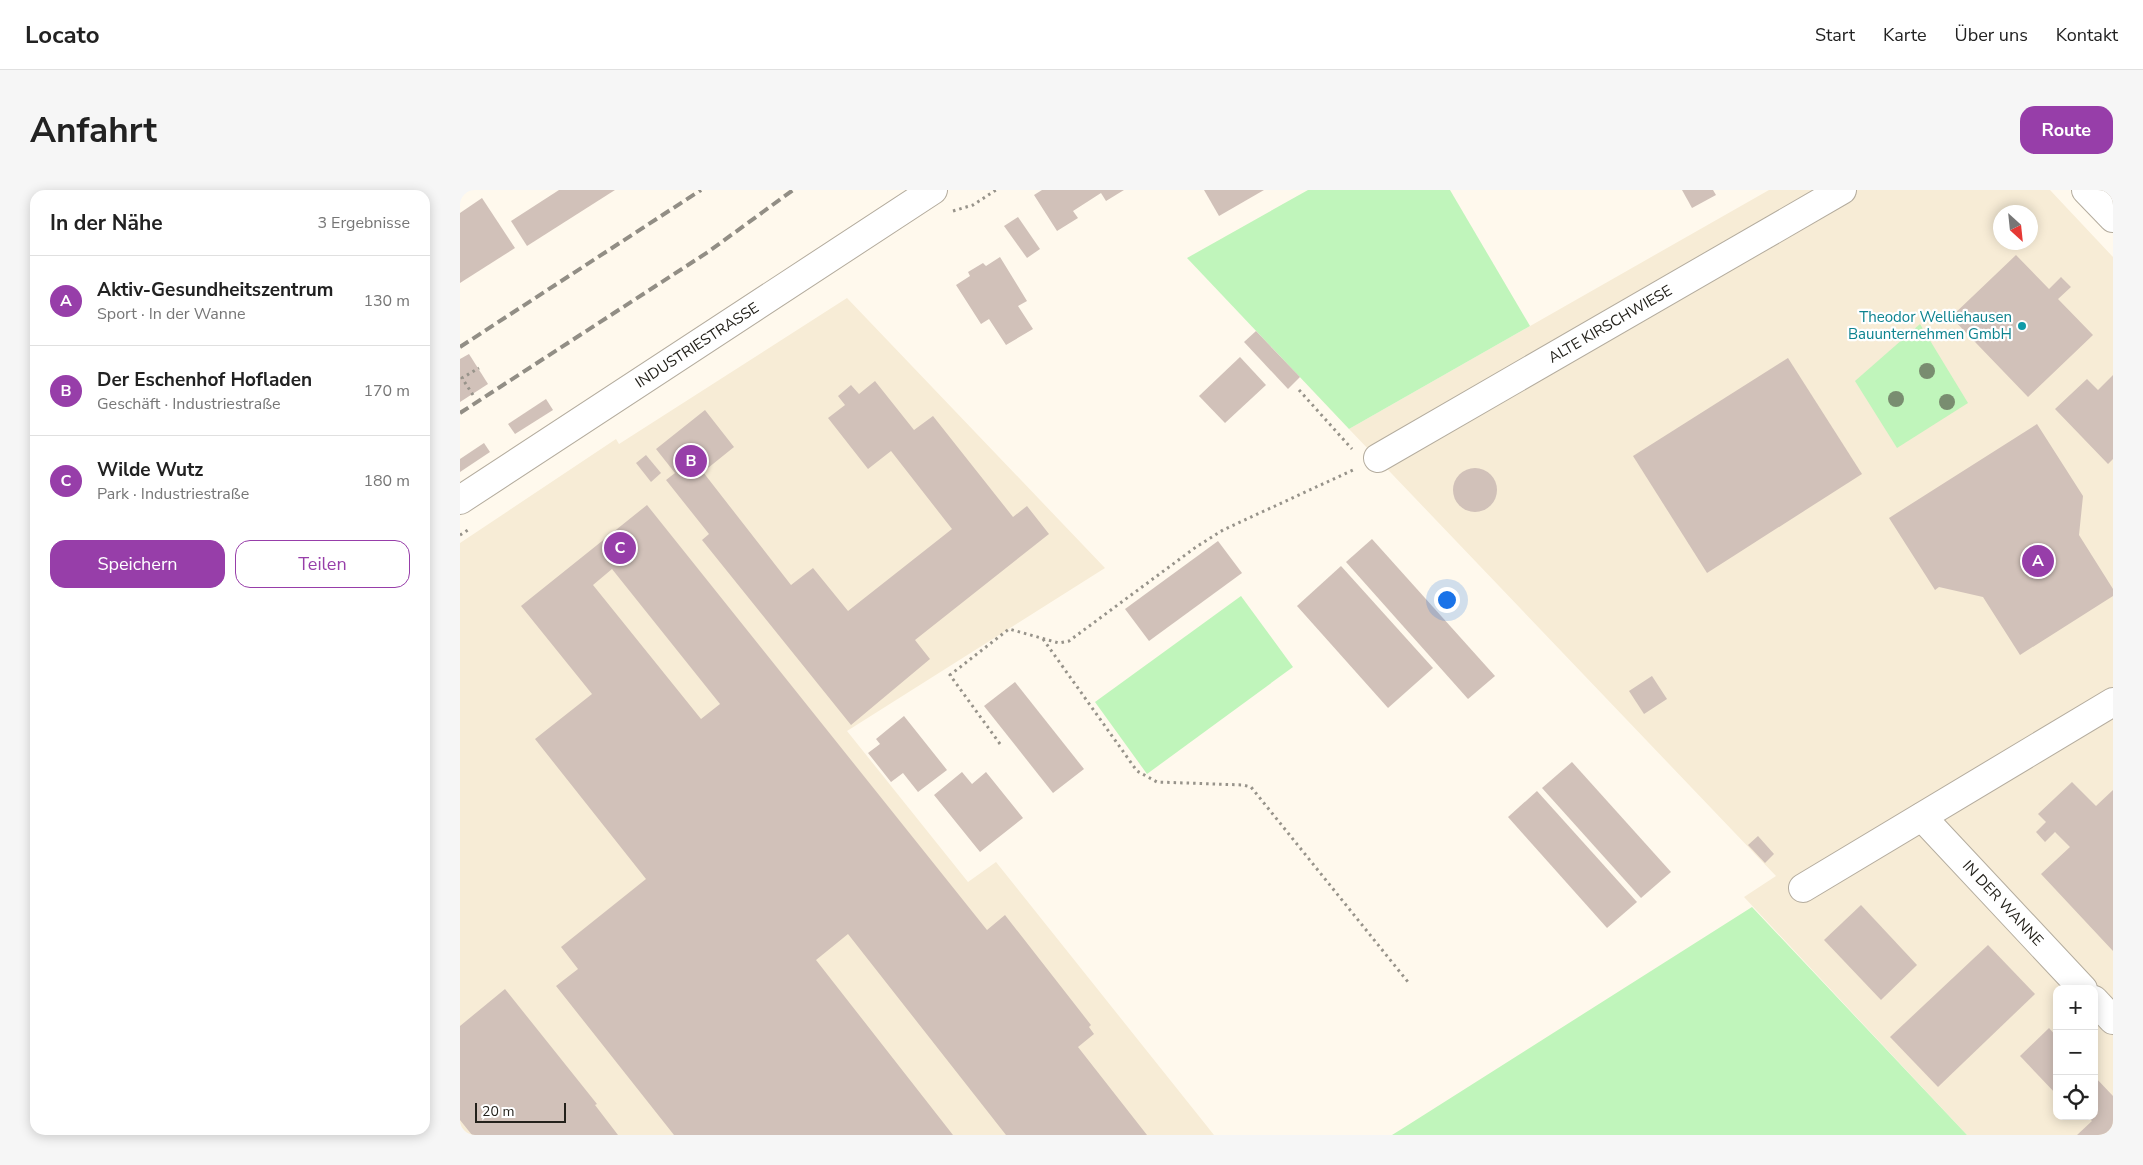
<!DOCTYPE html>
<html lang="de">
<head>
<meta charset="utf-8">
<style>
	body { margin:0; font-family:"Nunito Sans",sans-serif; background:#f6f6f6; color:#222 }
	.controls { position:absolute; right:15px; bottom:15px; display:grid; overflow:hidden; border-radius:10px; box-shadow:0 2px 12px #0003 }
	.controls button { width:45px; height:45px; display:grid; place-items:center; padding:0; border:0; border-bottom:1px solid #e0e0e0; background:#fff; color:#222; font:25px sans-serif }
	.compass { position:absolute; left:1533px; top:15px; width:45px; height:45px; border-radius:50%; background:#fff; box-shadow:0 2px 12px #0003; rotate:153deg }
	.scale { position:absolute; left:15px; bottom:12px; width:91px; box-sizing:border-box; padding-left:5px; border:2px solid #23211b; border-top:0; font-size:14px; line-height:18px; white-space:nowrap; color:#23211b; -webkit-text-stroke:4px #fff; paint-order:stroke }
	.you { position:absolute; left:986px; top:409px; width:18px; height:18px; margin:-12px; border:4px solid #fff; border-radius:50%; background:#1a73e8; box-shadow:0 0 0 8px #1a73e833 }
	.badge { display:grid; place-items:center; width:32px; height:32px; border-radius:50%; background:#973ea9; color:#fff; font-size:16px; font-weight:700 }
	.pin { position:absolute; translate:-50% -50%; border:2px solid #fff; box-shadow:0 1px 5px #0006 }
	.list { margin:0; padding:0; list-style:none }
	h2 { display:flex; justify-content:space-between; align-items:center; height:65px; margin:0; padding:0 20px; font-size:21px }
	h2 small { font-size:16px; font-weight:400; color:#767676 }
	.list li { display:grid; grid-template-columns:32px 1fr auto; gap:15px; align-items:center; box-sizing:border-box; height:90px; padding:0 20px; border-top:1px solid #e0e0e0 }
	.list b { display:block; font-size:19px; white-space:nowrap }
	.list p { margin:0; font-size:16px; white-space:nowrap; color:#767676 }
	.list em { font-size:16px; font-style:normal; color:#767676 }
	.actions { display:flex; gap:10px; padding:15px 20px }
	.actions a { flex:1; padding:11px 0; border:1px solid #973ea9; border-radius:15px; text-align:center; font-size:18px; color:#973ea9 }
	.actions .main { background:#973ea9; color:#fff }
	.icon { flex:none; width:28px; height:28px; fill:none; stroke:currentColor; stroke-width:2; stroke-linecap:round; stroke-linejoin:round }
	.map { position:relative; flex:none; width:1653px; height:945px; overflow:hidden; border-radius:15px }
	header { display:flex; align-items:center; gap:30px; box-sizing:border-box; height:70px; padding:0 25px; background:#fff; border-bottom:1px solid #e0e0e0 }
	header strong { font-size:24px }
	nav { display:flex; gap:28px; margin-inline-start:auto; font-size:18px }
	.intro { display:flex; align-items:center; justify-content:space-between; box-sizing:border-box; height:120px; padding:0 30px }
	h1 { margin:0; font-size:35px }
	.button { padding:12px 22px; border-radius:15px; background:#973ea9; color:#fff; font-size:18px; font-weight:700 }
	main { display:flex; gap:30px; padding:0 30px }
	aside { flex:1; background:#fff; border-radius:15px; box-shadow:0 2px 12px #0003 }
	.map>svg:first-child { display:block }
	.built { fill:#f7ecd6; fill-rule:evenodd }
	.green { fill:#c0f5bb }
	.building { fill:#d1c1b9; fill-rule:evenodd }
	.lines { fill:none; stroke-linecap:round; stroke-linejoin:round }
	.street-casing { stroke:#b4ac9e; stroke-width:30 }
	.secondary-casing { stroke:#b4ac9e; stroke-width:30 }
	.path { stroke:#97938a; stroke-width:3; stroke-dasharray:2.5 4; stroke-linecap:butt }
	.street { stroke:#fff; stroke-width:28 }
	.secondary { stroke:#fff; stroke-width:28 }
	.rail { stroke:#928e85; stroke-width:4; stroke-dasharray:10 5; stroke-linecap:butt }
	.tree { fill:#798d70 }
	.culture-dot { fill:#0f9aa8; stroke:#fff; stroke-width:2 }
	.labels { text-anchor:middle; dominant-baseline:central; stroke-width:4.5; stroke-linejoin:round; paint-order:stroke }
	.culture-label { font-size:15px; fill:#0d838f; stroke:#fff; text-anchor:end }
	.street-label { font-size:15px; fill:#23211b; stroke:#fff }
</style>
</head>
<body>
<header>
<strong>Locato</strong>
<nav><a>Start</a><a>Karte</a><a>Über uns</a><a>Kontakt</a></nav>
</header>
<div class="intro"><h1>Anfahrt</h1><a class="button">Route</a></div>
<main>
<aside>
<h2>In der Nähe<small>3 Ergebnisse</small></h2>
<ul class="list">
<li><span class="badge">A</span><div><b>Aktiv-Gesundheitszentrum</b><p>Sport · In der Wanne</p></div><em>130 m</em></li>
<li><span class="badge">B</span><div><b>Der Eschenhof Hofladen</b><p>Geschäft · Industriestraße</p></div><em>170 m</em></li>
<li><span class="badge">C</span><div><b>Wilde Wutz</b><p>Park · Industriestraße</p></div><em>180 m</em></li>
</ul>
<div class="actions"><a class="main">Speichern</a><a>Teilen</a></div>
</aside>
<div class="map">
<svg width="1653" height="945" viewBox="0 0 1653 945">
	<rect width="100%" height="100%" fill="#fff9ed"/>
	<!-- built -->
	<g class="built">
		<path d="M1309 0H1590L1653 67V945H1507L1284 707 1316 686 889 239ZM1540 22H1570V52H1540ZM1597 799H1634V926H1597Z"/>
		<polygon points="387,108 645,378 387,541 508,692 536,672 754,945 0,945 0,353 156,249 159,254"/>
	</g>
	<!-- green -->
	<g class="green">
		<polygon points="848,0 990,0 1070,136 889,239 727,68"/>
		<polygon points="1460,134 1508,213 1437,258 1395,191"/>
		<polygon points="781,406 833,477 687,584 635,512"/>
		<polygon points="1292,717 1507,945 932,945 948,935"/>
	</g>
	<!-- building -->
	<g class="building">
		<polygon points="99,0 155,0 67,56 51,31"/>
		<polygon points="582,0 664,0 646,11 641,3 613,21 618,28 597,41 574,5"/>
		<polygon points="744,0 804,0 759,26"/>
		<polygon points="1222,0 1253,0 1256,5 1232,18"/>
		<polygon points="22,8 55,58 0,93 0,23"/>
		<polygon points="558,27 580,59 567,68 544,36"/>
		<polygon points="1556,65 1589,99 1601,87 1611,97 1598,109 1633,145 1568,207 1491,127"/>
		<polygon points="540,67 567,111 558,116 573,139 546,155 529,129 521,134 496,95 510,86 508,82 523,73 526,76"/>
		<polygon points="796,141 840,187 828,199 784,152"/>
		<polygon points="9,164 28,194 0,212 0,169"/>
		<polygon points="780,167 806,195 765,233 739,206"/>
		<polygon points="1328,168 1402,284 1247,383 1173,266"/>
		<polygon points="1653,185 1653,269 1648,274 1595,219 1627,189 1638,200"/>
		<polygon points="415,191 454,240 473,226 553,327 567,316 589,344 455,450 470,469 391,535 242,350 249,344 206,290 215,283 196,259 245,220 274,257 243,282 331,395 353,378 388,421 492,339 431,261 408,279 368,228 385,215 378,206 391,195 399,204"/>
		<polygon points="86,209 93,220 55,244 48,234"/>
		<polygon points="1577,234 1623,306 1619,345 1653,399 1653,406 1560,465 1523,407 1479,397 1475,400 1429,328"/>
		<polygon points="24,253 30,262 0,282 0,269"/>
		<polygon points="186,265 201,283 191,292 176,273"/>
		<circle cx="1015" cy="300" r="22"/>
		<path d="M187 315 527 740 545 725 631 835 629 837 634 844 618 857 687 945H546L388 744 356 770 493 945H214L96 796 118 779 101 757 186 689 75 549 132 504 61 416ZM152 379 260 514 241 529 133 395Z"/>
		<polygon points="912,349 1035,486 1008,509 886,372"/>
		<polygon points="758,351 782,383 689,451 665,419"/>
		<polygon points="881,376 973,478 928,518 837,416"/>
		<polygon points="1192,486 1207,509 1184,524 1169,501"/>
		<polygon points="555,492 624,579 593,603 524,516"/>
		<polygon points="444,526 487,580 458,602 443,583 431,592 408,563 420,554 416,549"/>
		<polygon points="1112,572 1211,682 1181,708 1082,598"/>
		<polygon points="502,582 512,594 526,582 563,628 520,662 474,605"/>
		<polygon points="1612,592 1636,616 1653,600 1653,761 1581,684 1610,657 1595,642 1585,652 1576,642 1586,632 1578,624"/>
		<polygon points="1077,601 1177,712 1147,738 1048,627"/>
		<polygon points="1298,646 1314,664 1305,673 1288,655"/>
		<polygon points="1401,715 1457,775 1421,810 1364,750"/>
		<polygon points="1528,755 1575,804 1478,897 1430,847"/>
		<polygon points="45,799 137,914 135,915 158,945 12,945 0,930 0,836"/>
		<polygon points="1589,838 1597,847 1597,905 1560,866"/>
		<polygon points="1634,886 1653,906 1653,945 1617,945 1632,931 1627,926 1634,926"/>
	</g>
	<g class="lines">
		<!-- street casing -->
		<g class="street-casing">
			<g id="street">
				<polyline points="1626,0 1653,28"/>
				<polyline points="918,268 1382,0"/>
				<polyline points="1462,627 1623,799"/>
				<polyline points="1343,698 1653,512"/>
				<polyline points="1634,810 1653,830"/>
			</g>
		</g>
		<!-- secondary casing -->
		<g class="secondary-casing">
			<polyline id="secondary" points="0,310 473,0"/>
		</g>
		<!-- path -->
		<g class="path">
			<polyline points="493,21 513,15 536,0"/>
			<polyline points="839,200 892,259"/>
			<polyline points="13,205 2,188 19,178"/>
			<polyline points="0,345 8,340"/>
			<polyline points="583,449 677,581 697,592 783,595 791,597 948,792"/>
			<polyline points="540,554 490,485 549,439 599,453 609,451 736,357 763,340 893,280"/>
		</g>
		<!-- street -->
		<use href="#street" class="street"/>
		<!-- secondary -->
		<use href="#secondary" class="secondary"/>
		<!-- rail -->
		<g class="rail">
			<polyline points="0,157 241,0"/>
			<polyline points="0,223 248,62 333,0"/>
		</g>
	</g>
	<!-- trees -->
	<g class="tree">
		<circle cx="1467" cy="181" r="8"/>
		<circle cx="1436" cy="209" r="8"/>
		<circle cx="1487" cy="212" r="8"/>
	</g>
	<!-- markers -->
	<circle class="culture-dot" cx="1562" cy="136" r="5"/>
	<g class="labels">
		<!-- culture labels -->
		<g class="culture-label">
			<text x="1552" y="127">Theodor Welliehausen<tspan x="1552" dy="17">Bauunternehmen GmbH</tspan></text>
		</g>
		<!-- street labels -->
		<g class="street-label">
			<text transform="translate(1150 134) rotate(-30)">ALTE KIRSCHWIESE</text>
			<text transform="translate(237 155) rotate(-33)">INDUSTRIESTRASSE</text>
			<text transform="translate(1543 713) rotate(47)">IN DER WANNE</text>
		</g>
	</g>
</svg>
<div class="controls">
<button>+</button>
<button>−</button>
<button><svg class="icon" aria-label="locate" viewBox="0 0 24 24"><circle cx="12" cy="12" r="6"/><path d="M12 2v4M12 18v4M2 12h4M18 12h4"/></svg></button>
</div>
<svg class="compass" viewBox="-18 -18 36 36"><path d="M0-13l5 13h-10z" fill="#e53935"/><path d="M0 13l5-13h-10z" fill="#767676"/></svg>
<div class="scale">20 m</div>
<div class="you"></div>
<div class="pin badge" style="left:1578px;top:371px">A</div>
<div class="pin badge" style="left:231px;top:271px">B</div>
<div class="pin badge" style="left:160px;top:358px">C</div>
</div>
</main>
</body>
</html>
